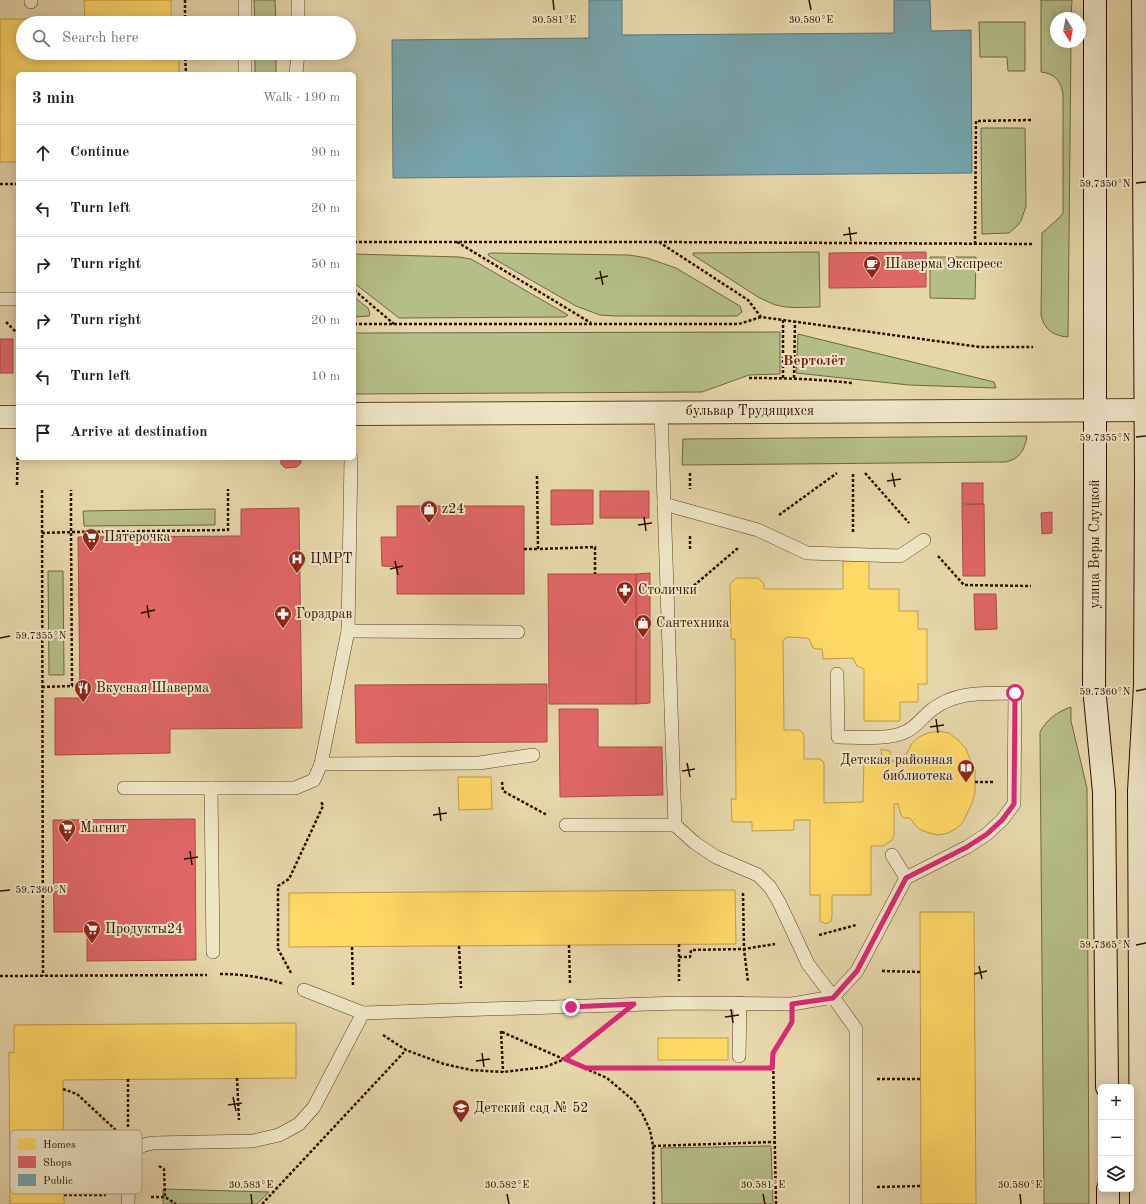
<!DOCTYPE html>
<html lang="en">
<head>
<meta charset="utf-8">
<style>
	body { margin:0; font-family:"Old Standard TT",serif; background:#f6f6f6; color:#222 }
	.controls { position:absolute; right:12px; bottom:12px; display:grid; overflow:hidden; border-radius:6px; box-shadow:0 2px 10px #0003 }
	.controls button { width:36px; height:36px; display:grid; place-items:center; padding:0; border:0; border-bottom:1px solid #e0e0e0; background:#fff; color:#222; font:20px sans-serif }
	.compass { position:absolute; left:1050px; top:12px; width:36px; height:36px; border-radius:50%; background:#fff; box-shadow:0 2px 10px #0003; rotate:170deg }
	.stop { position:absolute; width:12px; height:12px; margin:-9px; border:3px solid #db2777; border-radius:50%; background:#fff }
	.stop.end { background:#db2777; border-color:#fff; box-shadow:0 1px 4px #0008 }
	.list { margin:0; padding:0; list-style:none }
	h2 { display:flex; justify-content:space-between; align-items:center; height:52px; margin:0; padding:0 16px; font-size:17px }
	h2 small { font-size:13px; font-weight:400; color:#767676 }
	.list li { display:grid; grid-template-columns:26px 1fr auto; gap:12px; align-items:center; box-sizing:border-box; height:56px; padding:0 16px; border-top:1px solid #e0e0e0 }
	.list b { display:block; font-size:15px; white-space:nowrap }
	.list em { font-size:13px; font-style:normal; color:#767676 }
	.icon { flex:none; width:22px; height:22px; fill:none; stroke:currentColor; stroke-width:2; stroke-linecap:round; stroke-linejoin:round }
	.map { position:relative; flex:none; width:1146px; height:1204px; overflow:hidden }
	.search { position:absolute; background:#fff; box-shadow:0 2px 10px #0003; left:16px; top:16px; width:340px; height:44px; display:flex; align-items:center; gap:10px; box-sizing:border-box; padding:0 14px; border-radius:22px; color:#767676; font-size:15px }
	.panel { position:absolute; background:#fff; box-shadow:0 2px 10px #0003; left:16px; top:72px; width:340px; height:388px; border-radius:6px }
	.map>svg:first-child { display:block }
	.green { fill:#b5be87; stroke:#726744 }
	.homes { fill:#ffd966; stroke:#c09d47 }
	.shops { fill:#e06666; stroke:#ab4c47 }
	.public { fill:#76a5af; stroke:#60787a }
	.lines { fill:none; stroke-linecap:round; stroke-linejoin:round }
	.lane-casing { stroke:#5c422a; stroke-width:14 }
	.street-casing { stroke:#5c422a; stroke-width:24 }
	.secondary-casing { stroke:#2e1000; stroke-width:24 }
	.path { stroke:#2e1000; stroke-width:2.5; stroke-dasharray:3 2; stroke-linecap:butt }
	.lane { stroke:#eee5c7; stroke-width:13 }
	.street { stroke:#eee5c7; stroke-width:22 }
	.secondary { stroke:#eee5c7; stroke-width:22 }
	.route { stroke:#db2777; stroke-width:5 }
	.ticks { fill:none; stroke:#2e1000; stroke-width:1.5 }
	.labels { text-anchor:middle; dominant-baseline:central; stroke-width:4; stroke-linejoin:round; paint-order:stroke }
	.poi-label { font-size:14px; fill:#2e1000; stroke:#eee5c7; text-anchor:start }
	.street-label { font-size:14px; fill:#2e1000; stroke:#eee5c7 }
	.neighbourhood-label { font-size:15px; font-weight:bold; fill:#7a1f14; stroke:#eee5c7 }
	.key { fill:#eee5c7; stroke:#b4a58b; stroke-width:1 }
	.key-label { font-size:11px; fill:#2e1000 }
	.ticks-label { font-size:10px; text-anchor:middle; fill:#2e1000; stroke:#eee5c7; stroke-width:4; stroke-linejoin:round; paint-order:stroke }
</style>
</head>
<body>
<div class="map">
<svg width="1146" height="1204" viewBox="0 0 1146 1204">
	<rect width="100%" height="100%" fill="#e5d7a9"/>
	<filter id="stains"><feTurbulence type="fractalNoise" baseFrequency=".005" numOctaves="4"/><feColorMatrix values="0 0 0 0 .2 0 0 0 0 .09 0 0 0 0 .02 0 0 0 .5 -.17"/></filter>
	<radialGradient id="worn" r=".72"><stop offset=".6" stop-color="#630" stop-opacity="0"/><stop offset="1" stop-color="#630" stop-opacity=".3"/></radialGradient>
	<!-- green -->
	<g class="green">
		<polygon points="254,0 275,0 276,23 255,23"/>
		<path d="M1041 0H1072L1071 18H1056V42H1071L1068 337C1054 336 1044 330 1041 315L1042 233 1059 218 1063 213V94C1061 81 1054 73 1041 72Z"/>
		<polygon points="979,22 1025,22 1025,71 1008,71 1007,57 980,57"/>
		<rect x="255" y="53" width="21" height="21"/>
		<polygon points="981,128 1025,128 1026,206 1021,221 1016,227 1009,233 982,234"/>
		<path d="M819 252 820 307C806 307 790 309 776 305 770 303 764 300 758 297L693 255V253Z"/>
		<polygon points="491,253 629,255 647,258 676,268 740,306 742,312 737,316 615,316 600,315 576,306 489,256 488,254"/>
		<polygon points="354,254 459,257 471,259 568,315 565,317 399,318 354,283"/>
		<polygon points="930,257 976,257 975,299 930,298"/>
		<polygon points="354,297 368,308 370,314 369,316 354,317"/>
		<polygon points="780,332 780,374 749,375 702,392 354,394 354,333"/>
		<polygon points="798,334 994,382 996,388 909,385 796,373"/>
		<path d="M1027 436C1025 450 1019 460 1005 462L682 465 683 439Z"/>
		<polygon points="215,509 215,525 84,526 83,511"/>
		<polygon points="48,571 63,571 64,675 49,675"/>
		<path d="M1071 707V721L1087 788 1089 1204H1044L1040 732C1047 719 1057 712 1071 707Z"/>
		<polygon points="771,1146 773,1204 662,1204 661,1148"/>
		<polygon points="163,1189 269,1192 257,1204 163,1204"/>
	</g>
	<!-- homes -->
	<g class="homes">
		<polygon points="84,0 171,0 171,23 23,23 23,53 179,53 179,74 18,74 18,162 0,162 0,19 85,19"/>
		<polygon points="843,561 869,561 869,589 899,589 899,611 918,611 918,629 927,629 927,684 918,684 918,702 900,702 900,721 864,721 864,669 857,666 853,658 823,659 822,649 816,649 813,648 809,639 807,638 788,637 785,638 783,641 784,730 799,730 802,732 804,735 804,759 819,759 823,761 824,764 824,803 863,802 864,759 882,759 881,749 890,751 891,761 903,761 912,743 919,737 928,733 939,731 949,733 958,740 966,749 975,771 975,792 972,803 963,822 957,828 948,833 938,835 929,833 921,830 915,825 910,818 904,818 901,815 898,804 894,804 894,835 892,840 883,846 871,846 871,895 832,895 832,917 831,921 826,924 820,921 820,895 810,895 810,820 794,820 794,830 752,831 752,822 732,822 731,799 736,799 735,639 731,639 730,584 736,578 758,578 764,584 764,589 843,589"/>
		<polygon points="458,777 491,777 492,809 459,810"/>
		<polygon points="735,890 736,944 289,947 289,893"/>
		<polygon points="920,912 974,912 976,1204 921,1204"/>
		<polygon points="296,1023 296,1078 63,1080 64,1204 10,1204 9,1052 14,1053 14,1025"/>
		<rect x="658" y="1038" width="70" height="22"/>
	</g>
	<!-- shops -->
	<g class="shops">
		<polygon points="926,252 926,287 829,288 829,253"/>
		<rect x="0" y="339" width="13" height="34"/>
		<polygon points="281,458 301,458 301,463 297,467 285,468 281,464"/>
		<rect x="962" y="483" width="21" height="21"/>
		<polygon points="551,490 593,490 593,524 551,525"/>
		<rect x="600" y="491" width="49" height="27"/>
		<polygon points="984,504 985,576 963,576 962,505"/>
		<polygon points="397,506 524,506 524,594 397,594 397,567 382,566 381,537 397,537"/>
		<polygon points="299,508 302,728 170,729 170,753 55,755 55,698 80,698 78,537 241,536 241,509"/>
		<polygon points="1052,512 1052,533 1042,534 1041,513"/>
		<polygon points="650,573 650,703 636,704 636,574"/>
		<polygon points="548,574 636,574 636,704 549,704"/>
		<polygon points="974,594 996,594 997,629 975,630"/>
		<polygon points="547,684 547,742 356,743 355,685"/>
		<polygon points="559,709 598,709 598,747 662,747 663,795 560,797"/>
		<polygon points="195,819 196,960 87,961 87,932 54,932 53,820"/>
	</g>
	<!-- public -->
	<polygon class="public" points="589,0 622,0 622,35 894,33 894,0 930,0 931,31 971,30 972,173 393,178 392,40 589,38"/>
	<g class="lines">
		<!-- lane casing -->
		<g class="lane-casing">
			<g id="lane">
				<polyline points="31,0 31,2"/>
				<polyline points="245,0 245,23"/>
				<polyline points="298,0 298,23"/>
				<polyline points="245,53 245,74"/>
				<polyline points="296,74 298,53"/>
				<polyline points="0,299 18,299"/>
				<path d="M661 412 675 825 695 843 716 857 758 875 770 887 779 902 808 964 833 997 857 971 906 878 967 847 987 834 1002 820 1014 804 1015 693C986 694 958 690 933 709 923 716 916 728 905 732 889 740 856 737 838 737L837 674"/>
				<polyline points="664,504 758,530 807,553 900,556 924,540"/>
				<polyline points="348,631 518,632"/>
				<polyline points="321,764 479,763 533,755"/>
				<polyline points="124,788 295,788 314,780 321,764 348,631 351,458"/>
				<polyline points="211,788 213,952"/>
				<polyline points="566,825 675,825"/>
				<polyline points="892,855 906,878"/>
				<polyline points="304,990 363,1013"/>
				<polyline points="739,1056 740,1003"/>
				<path d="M128 1204C129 1190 127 1160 136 1150 140 1145 148 1144 154 1143L253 1141 279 1135 299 1124 314 1107 363 1013 680 1003 792 1004 833 997 856 1029V1204"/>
			</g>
		</g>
		<!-- street casing -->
		<g class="street-casing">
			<g id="street">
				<polyline points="354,414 1146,410"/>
				<polyline points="0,417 18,417"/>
			</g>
		</g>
		<!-- secondary casing -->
		<g class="secondary-casing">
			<g id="secondary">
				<polyline points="1095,0 1095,478 1094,687 1104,792 1107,1087"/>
				<polyline points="1108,1189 1108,1204"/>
				<polyline points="1141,1204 1139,791 1145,685 1146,478 1143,0"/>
			</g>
		</g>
		<!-- path -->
		<g class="path">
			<polyline points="185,0 185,23"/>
			<polyline points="185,53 186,74"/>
			<polyline points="0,184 18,184"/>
			<polyline points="354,242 659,242 1032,244"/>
			<polyline points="457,242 591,323"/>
			<polyline points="659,242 748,300 761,317 980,347 1033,347"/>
			<polyline points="975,244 976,121 1031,120"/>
			<polyline points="354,290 394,324"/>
			<polyline points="6,322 18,334"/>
			<polyline points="354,324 739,324 761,317"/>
			<path d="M749 378C783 378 817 379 852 383"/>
			<polyline points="783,378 783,320"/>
			<polyline points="794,378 795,321"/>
			<polyline points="690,473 690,489"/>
			<polyline points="865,473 909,523"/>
			<polyline points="537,476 538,549 595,547 595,574"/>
			<polyline points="17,485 18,443"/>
			<polyline points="42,490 43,976"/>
			<polyline points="779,515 837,473"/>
			<polyline points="853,532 853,473"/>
			<polyline points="42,533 71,532 71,490"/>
			<polyline points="524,549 538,549"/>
			<polyline points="690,549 690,534"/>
			<polyline points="938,556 964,585 1031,586"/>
			<polyline points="690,589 738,548"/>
			<polyline points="42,687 72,686 71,532 228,530 228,489"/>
			<polyline points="502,782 503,791 547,815"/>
			<polyline points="975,782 993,782"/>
			<polyline points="743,893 744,949 748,982"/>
			<polyline points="819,935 856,925"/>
			<polyline points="679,944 679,981"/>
			<polyline points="569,945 570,984"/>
			<polyline points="459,946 461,988"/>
			<polyline points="352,947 353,986"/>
			<polyline points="679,957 690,957 691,950 744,949 775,944"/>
			<polyline points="882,971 920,972"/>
			<polyline points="291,973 278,949 278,886 289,879 323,806 321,801"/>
			<path d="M220 974C242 974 263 977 284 984"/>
			<polyline points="0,976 207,975"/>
			<polyline points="501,1031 503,1072"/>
			<polyline points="502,1032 607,1078 634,1101 643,1115 650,1130 653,1146 654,1204"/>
			<polyline points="383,1035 406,1050 444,1064 471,1070 503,1072 545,1067 565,1059 604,1028"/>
			<polyline points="588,1068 721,1068"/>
			<polyline points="758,1068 772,1068"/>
			<polyline points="237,1078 239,1120"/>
			<polyline points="128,1079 128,1129"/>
			<polyline points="877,1079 921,1079"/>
			<polyline points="63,1089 77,1094 120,1134"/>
			<polyline points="653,1146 774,1142"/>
			<polyline points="159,1166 164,1169 165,1197"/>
			<polyline points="877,1187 921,1186"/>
			<polyline points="64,1195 106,1195"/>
			<polyline points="151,1197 165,1197 176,1204"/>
			<polyline points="262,1204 406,1050"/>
			<polyline points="776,1204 773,1053 790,1025"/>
		</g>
		<!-- lane -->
		<use href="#lane" class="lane"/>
		<!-- street -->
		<use href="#street" class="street"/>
		<!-- secondary -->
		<use href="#secondary" class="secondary"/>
	</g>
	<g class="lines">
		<!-- route -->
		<polyline class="route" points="571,1007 634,1004 565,1059 586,1068 772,1068 773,1053 792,1022 792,1004 833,998 857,971 906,878 967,847 987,834 1002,820 1014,804 1015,693"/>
	</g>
	<!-- ticks -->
	<path class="ticks" d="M553 0 554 10M809 0 811 10M1136 183 1146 182M849 227 851 241M843 235 857 233M600 271 603 285M595 279 608 276M1136 437 1146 436M892 473 895 487M887 481 901 479M644 517 646 531M638 525 652 523M395 561 398 575M390 569 403 566M147 605 149 618M141 613 155 610M0 638 10 636M1136 691 1146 689M936 719 938 733M930 727 944 725M687 763 690 777M682 771 695 769M439 807 441 821M433 815 447 813M190 851 192 865M184 859 198 857M0 891 10 890M1136 945 1146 943M979 966 982 979M974 974 987 971M731 1009 733 1023M725 1017 739 1015M482 1053 484 1067M476 1061 490 1059M233 1097 236 1111M228 1105 242 1103M251 1194 252 1204M507 1194 509 1204M763 1194 765 1204M1020 1194 1021 1204"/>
	<!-- icons -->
	<defs>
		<g id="cafe-pin" transform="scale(0.9)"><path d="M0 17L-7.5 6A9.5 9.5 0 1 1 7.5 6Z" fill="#8f2418" stroke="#eee5c7"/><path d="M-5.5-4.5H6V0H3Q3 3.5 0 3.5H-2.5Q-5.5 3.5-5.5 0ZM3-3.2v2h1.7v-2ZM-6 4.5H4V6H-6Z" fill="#fff"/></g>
		<g id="shop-pin" transform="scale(0.9)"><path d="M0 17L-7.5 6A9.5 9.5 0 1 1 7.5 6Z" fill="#8f2418" stroke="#eee5c7"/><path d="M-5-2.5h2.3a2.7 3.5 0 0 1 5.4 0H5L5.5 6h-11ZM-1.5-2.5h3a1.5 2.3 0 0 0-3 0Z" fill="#fff"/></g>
		<g id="supermarket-pin" transform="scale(0.9)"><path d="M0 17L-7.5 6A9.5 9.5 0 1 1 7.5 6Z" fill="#8f2418" stroke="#eee5c7"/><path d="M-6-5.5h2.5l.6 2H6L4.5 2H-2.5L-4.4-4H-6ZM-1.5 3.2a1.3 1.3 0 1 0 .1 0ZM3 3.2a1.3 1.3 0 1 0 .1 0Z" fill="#fff"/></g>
		<g id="hospital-pin" transform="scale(0.9)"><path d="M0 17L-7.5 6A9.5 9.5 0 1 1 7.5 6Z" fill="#8f2418" stroke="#eee5c7"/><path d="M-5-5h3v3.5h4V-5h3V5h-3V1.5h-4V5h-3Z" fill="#fff"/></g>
		<g id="pharmacy-pin" transform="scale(0.9)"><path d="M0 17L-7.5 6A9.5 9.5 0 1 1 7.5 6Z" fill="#8f2418" stroke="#eee5c7"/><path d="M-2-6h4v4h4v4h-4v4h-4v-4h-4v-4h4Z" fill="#fff"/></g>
		<g id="restaurant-pin" transform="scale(0.9)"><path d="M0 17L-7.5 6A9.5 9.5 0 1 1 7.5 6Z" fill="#8f2418" stroke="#eee5c7"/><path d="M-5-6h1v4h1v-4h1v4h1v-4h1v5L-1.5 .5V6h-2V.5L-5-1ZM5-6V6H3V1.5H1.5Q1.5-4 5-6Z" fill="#fff"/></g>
		<g id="library-pin" transform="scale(0.9)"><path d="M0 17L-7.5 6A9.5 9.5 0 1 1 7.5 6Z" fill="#8f2418" stroke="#eee5c7"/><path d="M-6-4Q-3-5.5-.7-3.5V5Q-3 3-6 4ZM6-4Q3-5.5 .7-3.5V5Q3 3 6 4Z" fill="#fff"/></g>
		<g id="school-pin" transform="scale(0.9)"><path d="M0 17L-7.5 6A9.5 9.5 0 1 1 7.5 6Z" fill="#8f2418" stroke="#eee5c7"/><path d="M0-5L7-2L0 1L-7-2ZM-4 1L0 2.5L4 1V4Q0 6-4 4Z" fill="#fff"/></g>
	</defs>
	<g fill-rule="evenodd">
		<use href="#cafe-pin" x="872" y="264"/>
		<use href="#shop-pin" x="429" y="509"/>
		<use href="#supermarket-pin" x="91" y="537"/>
		<use href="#hospital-pin" x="297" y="559"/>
		<use href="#pharmacy-pin" x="625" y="590"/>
		<use href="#pharmacy-pin" x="283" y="614"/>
		<use href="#shop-pin" x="643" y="623"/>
		<use href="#restaurant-pin" x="83" y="688"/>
		<use href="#library-pin" x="966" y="768"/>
		<use href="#supermarket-pin" x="67" y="828"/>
		<use href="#supermarket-pin" x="92" y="929"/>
		<use href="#school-pin" x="461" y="1108"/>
	</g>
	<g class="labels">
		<!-- poi labels -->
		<g class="poi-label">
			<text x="885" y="264">Шаверма Экспресс</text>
			<text x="442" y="509">z24</text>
			<text x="104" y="537">Пятёрочка</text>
			<text x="310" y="559">ЦМРТ</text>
			<text x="638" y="590">Столички</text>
			<text x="296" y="614">Горздрав</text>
			<text x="656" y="623">Сантехника</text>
			<text x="96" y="688">Вкусная Шаверма</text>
			<text x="953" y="760" text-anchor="end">Детская районная<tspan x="953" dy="16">библиотека</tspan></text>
			<text x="80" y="828">Магнит</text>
			<text x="105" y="929">Продукты24</text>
			<text x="474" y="1108">Детский сад № 52</text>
		</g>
		<!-- street labels -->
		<g class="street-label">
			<text x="750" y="411">бульвар Трудящихся</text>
			<text transform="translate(1095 544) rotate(-90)">улица Веры Слуцкой</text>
		</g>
		<!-- neighbourhood labels -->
		<g class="neighbourhood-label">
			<text x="814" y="361">Вертолёт</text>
		</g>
	</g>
	<!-- legend -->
	<rect x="10" y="1130" width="132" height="64" rx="6" class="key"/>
	<rect x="18" y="1138" width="18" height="12" fill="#ffd966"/>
	<rect x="18" y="1156" width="18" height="12" fill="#e06666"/>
	<rect x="18" y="1174" width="18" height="12" fill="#76a5af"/>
	<g class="key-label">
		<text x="43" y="1148">Homes</text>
		<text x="43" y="1166">Shops</text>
		<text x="43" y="1184">Public</text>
	</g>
	<g class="ticks-label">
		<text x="554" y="23">30.581°E</text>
		<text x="811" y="23">30.580°E</text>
		<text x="1105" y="187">59.7350°N</text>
		<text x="1105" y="441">59.7355°N</text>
		<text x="41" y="639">59.7355°N</text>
		<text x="1105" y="695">59.7360°N</text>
		<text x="41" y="893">59.7360°N</text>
		<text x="1105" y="948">59.7365°N</text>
		<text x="251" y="1188">30.583°E</text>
		<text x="507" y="1188">30.582°E</text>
		<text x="763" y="1188">30.581°E</text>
		<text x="1020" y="1188">30.580°E</text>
	</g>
	<rect width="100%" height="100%" filter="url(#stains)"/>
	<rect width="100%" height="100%" fill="url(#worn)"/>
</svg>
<div class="controls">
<button>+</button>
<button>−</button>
<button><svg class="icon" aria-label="layers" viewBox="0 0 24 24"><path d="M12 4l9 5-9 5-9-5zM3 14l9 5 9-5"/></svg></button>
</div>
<svg class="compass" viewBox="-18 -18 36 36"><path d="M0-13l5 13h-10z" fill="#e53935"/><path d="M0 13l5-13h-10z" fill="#767676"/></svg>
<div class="stop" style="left:1015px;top:693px"></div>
<div class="stop end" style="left:571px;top:1007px"></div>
<div class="search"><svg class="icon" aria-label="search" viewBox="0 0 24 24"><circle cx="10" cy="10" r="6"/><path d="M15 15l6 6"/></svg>Search here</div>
<section class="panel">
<h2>3 min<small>Walk · 190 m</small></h2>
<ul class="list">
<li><svg class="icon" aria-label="ahead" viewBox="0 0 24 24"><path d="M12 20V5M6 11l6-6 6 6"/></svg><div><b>Continue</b></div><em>90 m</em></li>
<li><svg class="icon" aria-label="left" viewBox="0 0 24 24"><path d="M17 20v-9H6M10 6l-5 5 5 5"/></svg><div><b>Turn left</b></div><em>20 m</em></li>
<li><svg class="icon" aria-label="right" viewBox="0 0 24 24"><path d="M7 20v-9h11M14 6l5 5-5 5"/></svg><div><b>Turn right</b></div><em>50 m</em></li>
<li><svg class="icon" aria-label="right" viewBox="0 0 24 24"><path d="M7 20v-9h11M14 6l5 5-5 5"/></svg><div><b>Turn right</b></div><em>20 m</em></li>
<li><svg class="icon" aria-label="left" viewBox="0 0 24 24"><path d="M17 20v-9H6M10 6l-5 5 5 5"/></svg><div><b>Turn left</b></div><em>10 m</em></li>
<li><svg class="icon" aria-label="arrive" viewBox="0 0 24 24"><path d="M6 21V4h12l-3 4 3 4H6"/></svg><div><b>Arrive at destination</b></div></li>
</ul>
</section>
</div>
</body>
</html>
